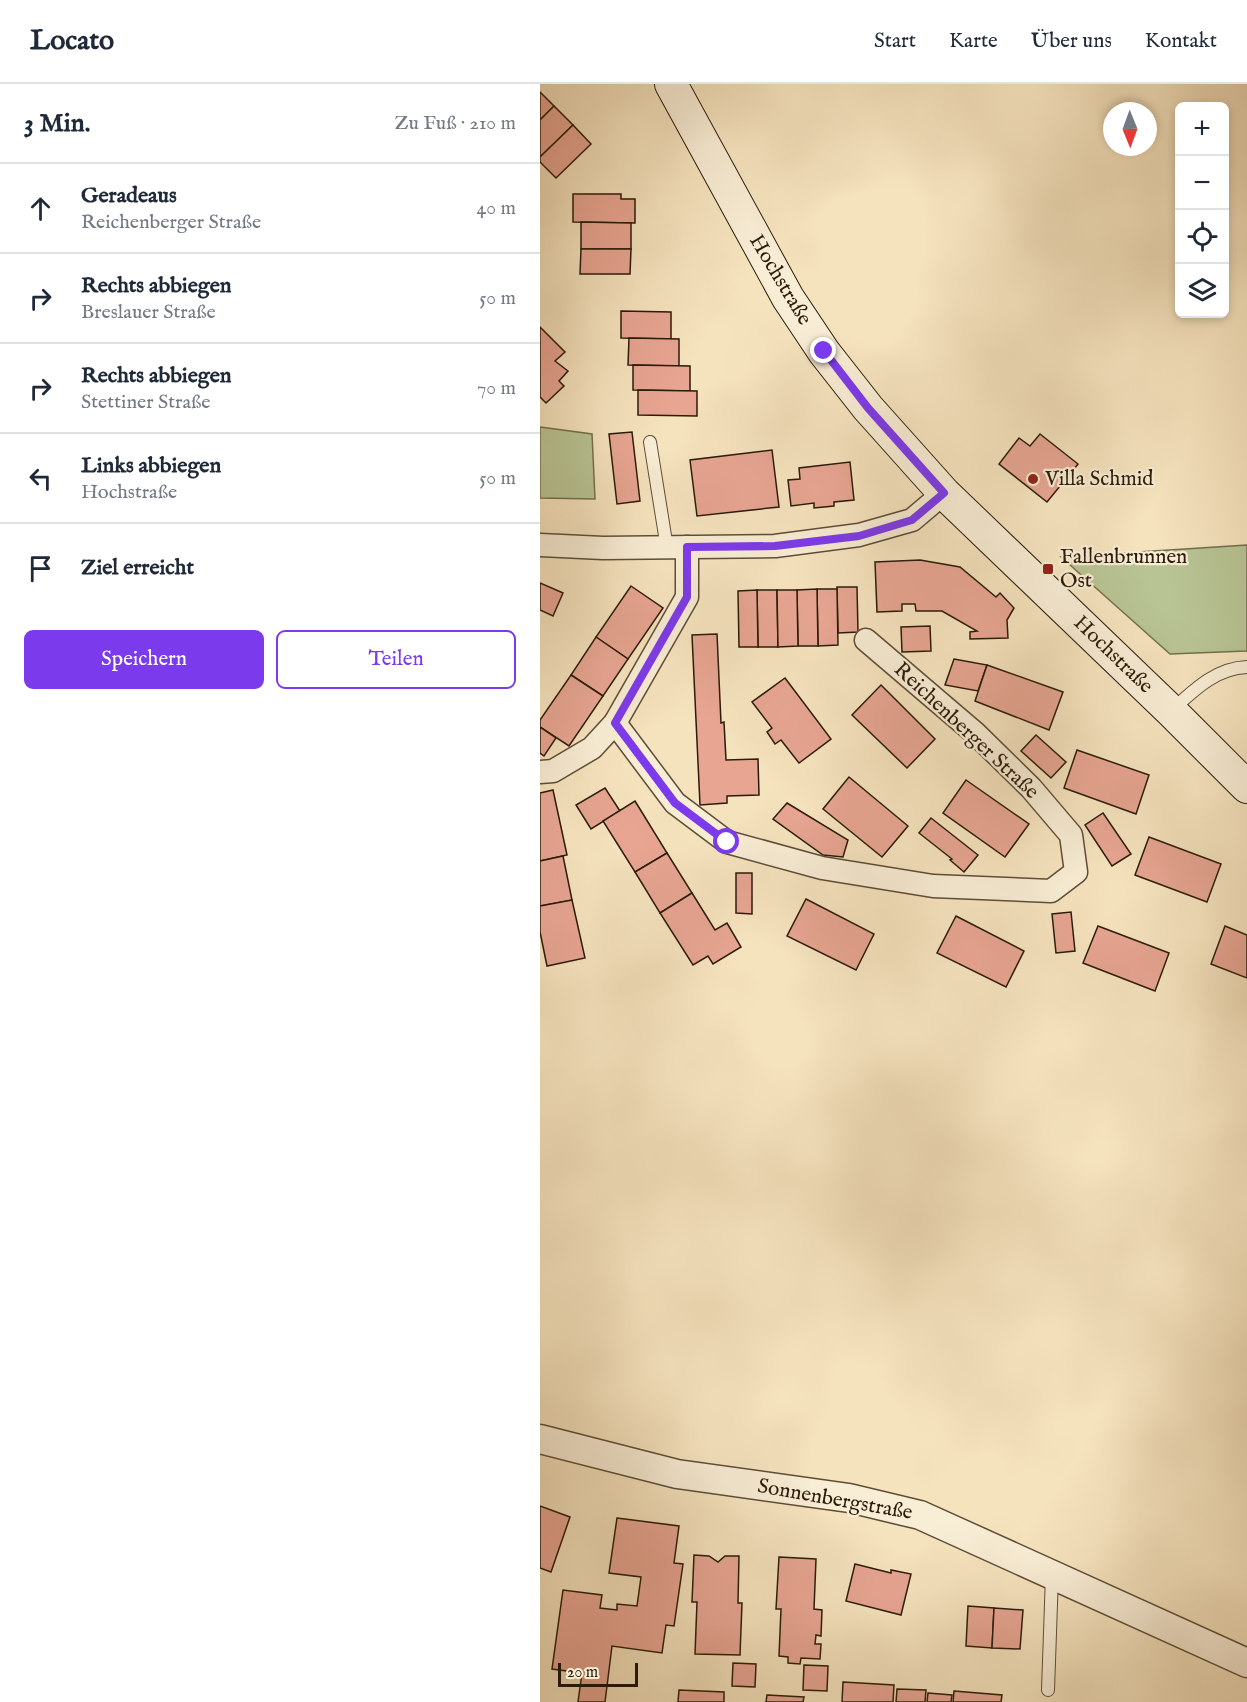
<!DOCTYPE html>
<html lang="de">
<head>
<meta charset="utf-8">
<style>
	body { margin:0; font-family:"IM FELL English",serif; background:#f2f2f3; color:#1f2937 }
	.controls { position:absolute; right:18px; top:18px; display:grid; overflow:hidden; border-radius:9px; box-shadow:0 3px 9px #0003 }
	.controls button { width:54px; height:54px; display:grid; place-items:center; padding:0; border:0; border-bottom:2px solid #e0e1e3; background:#fff; color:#1f2937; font:30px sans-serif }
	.compass { position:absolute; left:563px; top:18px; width:54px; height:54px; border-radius:50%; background:#fff; box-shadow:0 3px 9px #0003; rotate:179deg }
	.scale { position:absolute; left:18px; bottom:15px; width:80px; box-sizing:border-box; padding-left:6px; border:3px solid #2b1b08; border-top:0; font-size:16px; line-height:21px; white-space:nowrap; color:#2b1b08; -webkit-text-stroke:4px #f8edd5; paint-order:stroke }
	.stop { position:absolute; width:18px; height:18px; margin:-14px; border:4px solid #7c3aed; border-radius:50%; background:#fff }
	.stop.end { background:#7c3aed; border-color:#fff; box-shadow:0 2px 6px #0008 }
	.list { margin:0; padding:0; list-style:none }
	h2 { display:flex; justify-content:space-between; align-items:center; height:78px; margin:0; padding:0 24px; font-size:26px }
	h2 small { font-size:20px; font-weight:400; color:#747a83 }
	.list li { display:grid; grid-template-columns:39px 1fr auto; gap:18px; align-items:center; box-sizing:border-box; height:90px; padding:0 24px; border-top:2px solid #e0e1e3 }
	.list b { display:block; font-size:22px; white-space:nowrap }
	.list p { margin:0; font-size:20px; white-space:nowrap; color:#747a83 }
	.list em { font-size:20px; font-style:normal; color:#747a83 }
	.actions { display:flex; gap:12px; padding:18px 24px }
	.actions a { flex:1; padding:14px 0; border:2px solid #7c3aed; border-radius:9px; text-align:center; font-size:21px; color:#7c3aed }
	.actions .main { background:#7c3aed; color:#fff }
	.icon { flex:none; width:33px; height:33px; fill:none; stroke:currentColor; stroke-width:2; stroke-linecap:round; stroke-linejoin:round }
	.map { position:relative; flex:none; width:707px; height:1618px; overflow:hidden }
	header { display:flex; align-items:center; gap:36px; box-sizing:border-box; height:84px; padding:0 30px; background:#fff; border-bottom:2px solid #e0e1e3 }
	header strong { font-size:28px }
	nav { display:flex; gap:33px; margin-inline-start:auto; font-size:21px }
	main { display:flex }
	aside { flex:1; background:#fff }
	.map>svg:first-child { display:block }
	.green { fill:#b8c494; stroke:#72704e; stroke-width:1.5 }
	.building { fill:#e7a592; stroke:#2b1b08; stroke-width:1.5 }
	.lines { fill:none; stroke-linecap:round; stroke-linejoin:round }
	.service-casing { stroke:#5e4d36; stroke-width:14 }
	.minor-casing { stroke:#5e4d36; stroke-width:25 }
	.tertiary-casing { stroke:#5e4d36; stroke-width:31 }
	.secondary-casing { stroke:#2b1b08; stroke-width:34 }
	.service { stroke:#f8edd5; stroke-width:12 }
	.minor { stroke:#f8edd5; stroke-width:22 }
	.tertiary { stroke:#f8edd5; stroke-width:28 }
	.secondary { stroke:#f8edd5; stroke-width:32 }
	.route { stroke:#7c3aed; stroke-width:8 }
	.poi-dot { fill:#8f2418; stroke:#f8edd5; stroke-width:2 }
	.labels { text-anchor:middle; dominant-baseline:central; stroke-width:4.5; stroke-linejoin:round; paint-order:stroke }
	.street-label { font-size:21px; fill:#2b1b08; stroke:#f8edd5 }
	.poi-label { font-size:21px; fill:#2b1b08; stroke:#f8edd5; text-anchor:start }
</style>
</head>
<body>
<header>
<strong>Locato</strong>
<nav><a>Start</a><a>Karte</a><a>Über uns</a><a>Kontakt</a></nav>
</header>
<main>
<aside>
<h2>3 Min.<small>Zu Fuß · 210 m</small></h2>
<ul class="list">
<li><svg class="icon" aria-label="ahead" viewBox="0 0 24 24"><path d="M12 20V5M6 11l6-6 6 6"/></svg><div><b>Geradeaus</b><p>Reichenberger Straße</p></div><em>40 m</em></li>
<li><svg class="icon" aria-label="right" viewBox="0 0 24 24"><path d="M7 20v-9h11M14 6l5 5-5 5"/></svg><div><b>Rechts abbiegen</b><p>Breslauer Straße</p></div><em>50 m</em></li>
<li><svg class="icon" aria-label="right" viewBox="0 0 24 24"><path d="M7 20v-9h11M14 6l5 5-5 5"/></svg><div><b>Rechts abbiegen</b><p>Stettiner Straße</p></div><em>70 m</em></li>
<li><svg class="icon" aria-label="left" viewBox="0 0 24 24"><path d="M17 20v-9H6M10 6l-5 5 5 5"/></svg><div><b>Links abbiegen</b><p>Hochstraße</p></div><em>50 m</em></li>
<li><svg class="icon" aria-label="arrive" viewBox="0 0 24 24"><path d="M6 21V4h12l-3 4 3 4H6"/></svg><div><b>Ziel erreicht</b></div></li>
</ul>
<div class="actions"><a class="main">Speichern</a><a>Teilen</a></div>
</aside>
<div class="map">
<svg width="707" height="1618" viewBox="0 0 707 1618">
	<rect width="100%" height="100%" fill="#f5e3be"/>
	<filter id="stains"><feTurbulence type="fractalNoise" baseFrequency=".00333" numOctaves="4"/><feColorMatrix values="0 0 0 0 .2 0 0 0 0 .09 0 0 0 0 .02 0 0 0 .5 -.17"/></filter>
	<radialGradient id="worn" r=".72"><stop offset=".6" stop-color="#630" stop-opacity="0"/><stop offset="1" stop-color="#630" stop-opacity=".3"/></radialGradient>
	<!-- green -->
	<g class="green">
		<polygon points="0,343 52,350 55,415 0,414"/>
		<polygon points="707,461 707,567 630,570 521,473"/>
	</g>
	<!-- building -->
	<g class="building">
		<polygon points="0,8 14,22 0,36"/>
		<polygon points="14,22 33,41 0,73 0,36"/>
		<polygon points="33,41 51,60 16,94 0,78 0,73"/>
		<polygon points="33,110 81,110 81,115 95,115 95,139 33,138"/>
		<polygon points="41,138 91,139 91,165 41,165"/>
		<polygon points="41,165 91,165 90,190 40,190"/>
		<polygon points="81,227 131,228 131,255 81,254"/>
		<polygon points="0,243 25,268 15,277 28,287 19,297 24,302 6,319 0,313"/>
		<polygon points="89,254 139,255 139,282 88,281"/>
		<polygon points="93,281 150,282 150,307 93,306"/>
		<polygon points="98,306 157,307 157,332 98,331"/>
		<polygon points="92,348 100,417 77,420 69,350"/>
		<polygon points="500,350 538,380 507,418 459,380 479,354 490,362"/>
		<polygon points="232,366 239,423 157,432 150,376"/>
		<polygon points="310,378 314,416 294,418 294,422 274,424 274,419 251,422 248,396 260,395 259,384"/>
		<polygon points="380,476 420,483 456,513 460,509 474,524 467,536 468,554 430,555 430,548 437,547 402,527 376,527 375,520 362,520 362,527 337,528 335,478"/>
		<polygon points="0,499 23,509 13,532 0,526"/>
		<polygon points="91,502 123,524 88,575 56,553"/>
		<polygon points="297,503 317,503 318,548 298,549"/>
		<polygon points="277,505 297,505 298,561 278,562"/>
		<polygon points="277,505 278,562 258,562 257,506"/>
		<polygon points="217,506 237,506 238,563 218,563"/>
		<polygon points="217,506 218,563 199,563 198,507"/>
		<polygon points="237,506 257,506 258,562 238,563"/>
		<polygon points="390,542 391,567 362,568 361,543"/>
		<polygon points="177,550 181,639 184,638 186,676 218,675 219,711 187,712 187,719 160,721 152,551"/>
		<polygon points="56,553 88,575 63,612 31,591"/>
		<polygon points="414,575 447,581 438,607 405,601"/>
		<polygon points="447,581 523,608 509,646 435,617"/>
		<polygon points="31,591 63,612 29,662 0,643 0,636"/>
		<polygon points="245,594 291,655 259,679 241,656 235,660 227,648 232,644 212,618"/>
		<polygon points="341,601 395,655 367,684 312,631"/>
		<polygon points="0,643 16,654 4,672 0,669"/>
		<polygon points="496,651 526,678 511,694 481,667"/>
		<polygon points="537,666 609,691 596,730 524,704"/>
		<polygon points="309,693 368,742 342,773 283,725"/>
		<polygon points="426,696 489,740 465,773 403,729"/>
		<polygon points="65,704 80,727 51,745 36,721"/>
		<polygon points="13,706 27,771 0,777 0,709"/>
		<polygon points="95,717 127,769 95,788 63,737"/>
		<polygon points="247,719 308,756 303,773 283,771 233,735"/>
		<polygon points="563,729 591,770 572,782 545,741"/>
		<polygon points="391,734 438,771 424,788 410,776 412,775 379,749"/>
		<polygon points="609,753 681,780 667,818 595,791"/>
		<polygon points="127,769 152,809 120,829 95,788"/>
		<polygon points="23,772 32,816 0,822 0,777"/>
		<polygon points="196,789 212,789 212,830 196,829"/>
		<polygon points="152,809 175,846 187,839 201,863 173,880 168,872 153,881 120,829"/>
		<polygon points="266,815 334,850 316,886 247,852"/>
		<polygon points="32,816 45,874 7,882 0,848 0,822"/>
		<polygon points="531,828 535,867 516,869 512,830"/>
		<polygon points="416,832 484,867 466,903 397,869"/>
		<polygon points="558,842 629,869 615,907 543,879"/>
		<polygon points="685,842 707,851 707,894 671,880"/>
		<polygon points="0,1422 30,1433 11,1488 0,1484"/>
		<polygon points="77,1434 139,1442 134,1479 143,1480 134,1542 126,1541 122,1569 72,1562 65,1618 38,1618 42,1589 12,1585 23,1506 62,1511 60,1524 77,1526 77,1520 97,1522 101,1493 69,1489"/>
		<polygon points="154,1471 169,1472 178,1478 185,1472 199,1472 198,1519 202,1519 200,1571 155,1570 157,1518 152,1518"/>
		<polygon points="239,1473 276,1475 274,1525 282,1526 281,1552 276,1551 275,1560 281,1560 280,1575 261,1574 260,1580 248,1579 248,1573 239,1572 241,1525 236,1525"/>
		<polygon points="315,1480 351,1489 351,1486 371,1490 361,1531 306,1517"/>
		<polygon points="428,1522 454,1524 452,1564 426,1562"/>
		<polygon points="454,1524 483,1526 480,1565 452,1564"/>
		<polygon points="193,1579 216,1580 215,1603 192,1602"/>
		<polygon points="264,1581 288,1582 287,1607 263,1606"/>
		<polygon points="303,1598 354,1601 353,1618 302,1618"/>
		<polygon points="357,1605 386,1606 385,1618 356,1618"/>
		<polygon points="139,1606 184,1608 184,1618 138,1618"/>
		<polygon points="414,1607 462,1611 461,1618 413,1618"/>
		<polygon points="388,1609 412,1611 411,1618 387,1618"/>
		<polygon points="227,1611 264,1613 263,1618 226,1618"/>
	</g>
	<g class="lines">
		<!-- service casing -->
		<g class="service-casing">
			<g id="service">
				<polyline points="110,358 127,464"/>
				<path d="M632 626C654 606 676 584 707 583"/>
				<polyline points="508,1606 512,1491"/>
			</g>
		</g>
		<!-- minor casing -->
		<g class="minor-casing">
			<g id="minor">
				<polyline points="0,461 63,464 235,462 319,451 372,436 404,409"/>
				<polyline points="75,639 135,719 187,758 282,784 393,802 511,807 536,788 531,751 491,704 435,649 326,556"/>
				<polyline points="0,688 13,687 52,664 75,639 147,513 147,463"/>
			</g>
		</g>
		<!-- tertiary casing -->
		<g class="tertiary-casing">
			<polyline id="tertiary" points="0,1355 137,1390 309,1414 380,1431 707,1579"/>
		</g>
		<!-- secondary casing -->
		<g class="secondary-casing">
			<polyline id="secondary" points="131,0 248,214 284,268 328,324 404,409 631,627 707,703"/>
		</g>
		<!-- service -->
		<use href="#service" class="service"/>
		<!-- minor -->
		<use href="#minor" class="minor"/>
		<!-- tertiary -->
		<use href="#tertiary" class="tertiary"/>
		<!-- secondary -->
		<use href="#secondary" class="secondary"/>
	</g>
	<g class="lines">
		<!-- route -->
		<polyline class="route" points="187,758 135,719 75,639 147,513 147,463 235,462 319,452 372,436 404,409 328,324 284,267"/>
	</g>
	<!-- markers -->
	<g class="poi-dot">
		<circle cx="493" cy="395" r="6"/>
		<rect x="502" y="479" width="12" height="12" rx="3"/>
	</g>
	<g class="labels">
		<!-- street labels -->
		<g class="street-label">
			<text transform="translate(240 196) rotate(59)">Hochstraße</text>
			<text transform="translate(573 571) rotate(44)">Hochstraße</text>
			<text transform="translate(426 647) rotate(43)">Reichenberger Straße</text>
			<text transform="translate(295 1416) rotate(10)">Sonnenbergstraße</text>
		</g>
		<!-- poi labels -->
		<g class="poi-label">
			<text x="505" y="395">Villa Schmid</text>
			<text x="520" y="473">Fallenbrunnen<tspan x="520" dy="24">Ost</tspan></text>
		</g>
	</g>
	<rect width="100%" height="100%" filter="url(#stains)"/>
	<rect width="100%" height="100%" fill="url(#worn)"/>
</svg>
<div class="controls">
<button>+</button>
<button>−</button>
<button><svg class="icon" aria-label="locate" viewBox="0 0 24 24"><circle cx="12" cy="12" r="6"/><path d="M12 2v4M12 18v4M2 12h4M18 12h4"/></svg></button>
<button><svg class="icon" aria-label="layers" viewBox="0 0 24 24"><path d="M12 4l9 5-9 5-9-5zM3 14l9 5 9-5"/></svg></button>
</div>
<svg class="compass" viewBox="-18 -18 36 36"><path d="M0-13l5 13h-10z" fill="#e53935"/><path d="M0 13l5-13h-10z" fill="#747a83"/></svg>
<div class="scale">20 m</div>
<div class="stop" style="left:187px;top:758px"></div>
<div class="stop end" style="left:284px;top:267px"></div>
</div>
</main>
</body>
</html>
